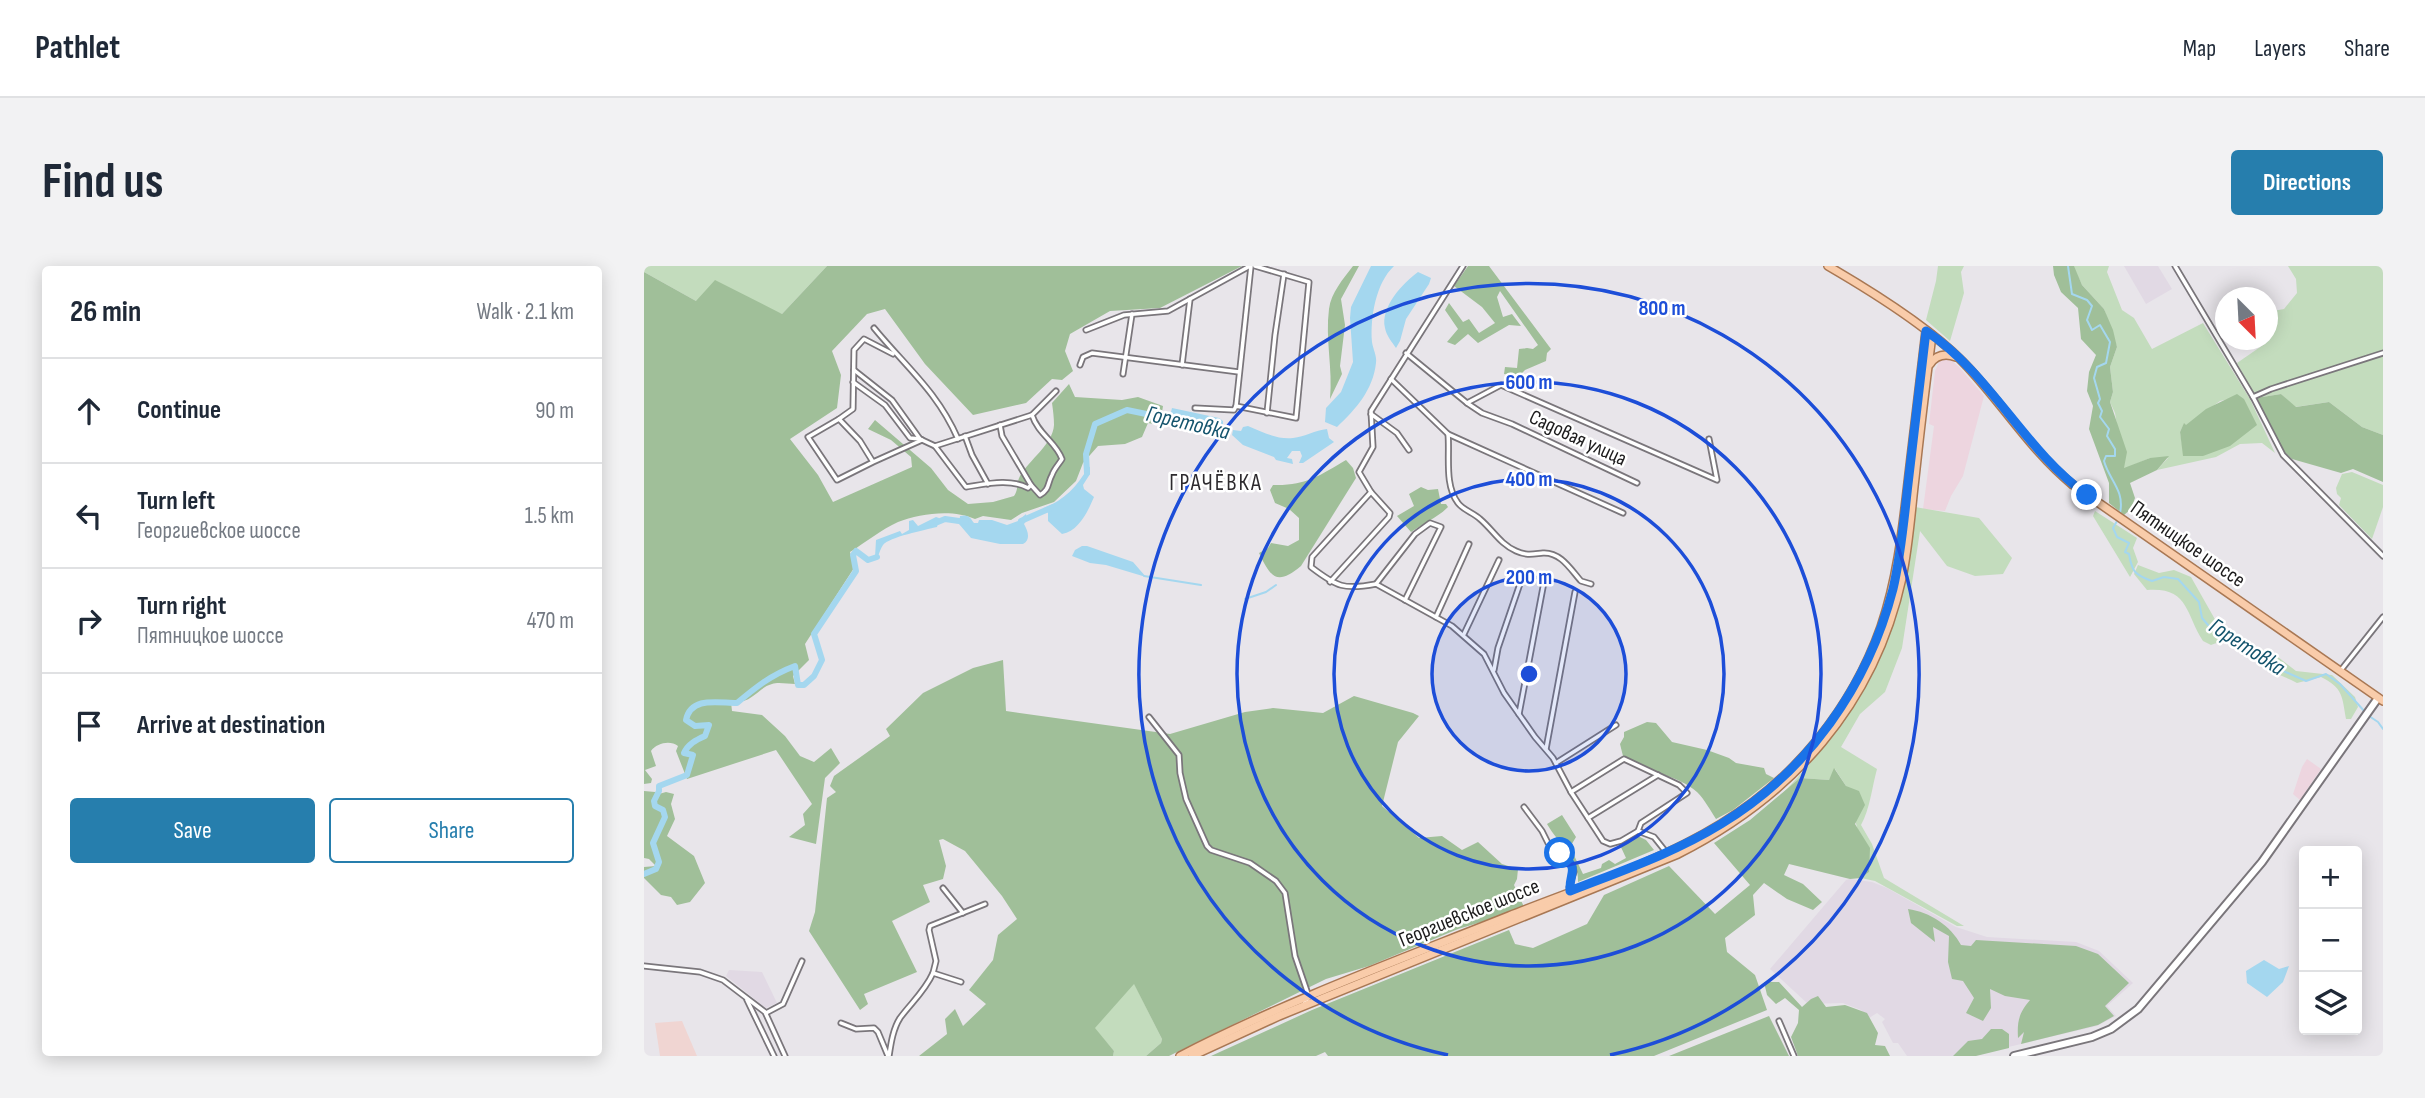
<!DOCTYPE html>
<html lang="en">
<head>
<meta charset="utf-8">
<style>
	body { margin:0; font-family:"Sofia Sans Condensed",sans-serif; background:#f2f2f3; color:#1f2937 }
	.controls { position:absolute; right:21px; bottom:21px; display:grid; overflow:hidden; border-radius:7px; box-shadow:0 4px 18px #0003 }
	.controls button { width:63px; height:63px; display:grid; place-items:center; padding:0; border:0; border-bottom:2px solid #e0e1e3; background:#fff; color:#1f2937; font:35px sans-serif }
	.compass { position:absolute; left:1571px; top:21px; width:63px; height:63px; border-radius:50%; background:#fff; box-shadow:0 4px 18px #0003; rotate:156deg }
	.stop { position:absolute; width:21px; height:21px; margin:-16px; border:5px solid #1a73e8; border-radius:50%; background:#fff }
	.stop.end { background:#1a73e8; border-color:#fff; box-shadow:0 2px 7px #0008 }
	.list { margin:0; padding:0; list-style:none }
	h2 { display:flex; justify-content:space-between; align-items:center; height:91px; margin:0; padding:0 28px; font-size:30px }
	h2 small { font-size:23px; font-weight:400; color:#747a83 }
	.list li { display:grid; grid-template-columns:46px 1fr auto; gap:21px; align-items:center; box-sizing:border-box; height:105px; padding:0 28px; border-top:2px solid #e0e1e3 }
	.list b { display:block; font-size:26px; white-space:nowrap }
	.list p { margin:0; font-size:23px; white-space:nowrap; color:#747a83 }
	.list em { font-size:23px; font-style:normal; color:#747a83 }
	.actions { display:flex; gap:14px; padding:21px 28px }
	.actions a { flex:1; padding:16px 0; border:2px solid #267ead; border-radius:7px; text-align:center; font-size:24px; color:#267ead }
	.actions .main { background:#267ead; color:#fff }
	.icon { flex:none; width:38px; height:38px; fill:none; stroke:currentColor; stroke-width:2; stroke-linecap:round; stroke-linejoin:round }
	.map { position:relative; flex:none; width:1739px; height:790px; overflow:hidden; border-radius:7px }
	header { display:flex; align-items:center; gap:42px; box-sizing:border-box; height:98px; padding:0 35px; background:#fff; border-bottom:2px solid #e0e1e3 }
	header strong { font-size:33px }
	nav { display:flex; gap:38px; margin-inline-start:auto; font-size:24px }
	.intro { display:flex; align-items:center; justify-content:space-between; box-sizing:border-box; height:168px; padding:0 42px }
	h1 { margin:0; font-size:49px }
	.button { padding:18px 32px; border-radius:7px; background:#267ead; color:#fff; font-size:24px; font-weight:700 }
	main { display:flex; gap:42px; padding:0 42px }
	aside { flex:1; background:#fff; border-radius:7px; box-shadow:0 4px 18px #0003 }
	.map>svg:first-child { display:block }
	.commercial { fill:#edd5df }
	.built { fill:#e1d9e4 }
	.education { fill:#f0d5d2 }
	.green { fill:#c3dcbd; fill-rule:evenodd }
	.forest { fill:#a0bf99 }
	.water { fill:#a4d7ef }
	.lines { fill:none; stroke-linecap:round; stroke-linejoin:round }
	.stream { stroke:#a4d7ef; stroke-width:2 }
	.river { stroke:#a4d7ef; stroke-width:6 }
	.street-casing { stroke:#7a767b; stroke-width:7 }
	.secondary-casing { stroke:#7a767b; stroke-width:10 }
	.primary-casing { stroke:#a97854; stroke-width:10 }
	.street { stroke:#fff; stroke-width:3.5 }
	.secondary { stroke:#fff; stroke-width:6 }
	.primary { stroke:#f9ccaa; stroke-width:7 }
	.route { stroke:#1a73e8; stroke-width:9 }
	.ring { fill:none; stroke:#1d4ed8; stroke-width:3.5 }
	.labels { text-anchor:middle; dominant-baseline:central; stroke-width:5; stroke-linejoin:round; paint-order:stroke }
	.street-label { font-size:21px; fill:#1c1b1c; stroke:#fff }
	.water-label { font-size:23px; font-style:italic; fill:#14546d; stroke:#fff }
	.neighbourhood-label { font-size:23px; letter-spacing:2px; fill:#2d2a2e; stroke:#fff }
	.centre { fill:#1d4ed8; stroke:#fff; stroke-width:3.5 }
	.ring-label { font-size:21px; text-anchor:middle; font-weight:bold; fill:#1d4ed8; stroke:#fff; stroke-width:5; stroke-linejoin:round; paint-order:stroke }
</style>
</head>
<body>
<header>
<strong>Pathlet</strong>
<nav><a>Map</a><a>Layers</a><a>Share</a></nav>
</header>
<div class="intro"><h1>Find us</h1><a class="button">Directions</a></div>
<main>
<aside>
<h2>26 min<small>Walk · 2.1 km</small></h2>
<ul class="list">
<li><svg class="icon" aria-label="ahead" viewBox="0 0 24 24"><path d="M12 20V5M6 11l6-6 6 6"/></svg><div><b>Continue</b></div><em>90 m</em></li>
<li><svg class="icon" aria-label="left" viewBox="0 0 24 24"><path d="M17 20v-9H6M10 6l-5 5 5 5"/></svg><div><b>Turn left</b><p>Георгиевское шоссе</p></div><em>1.5 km</em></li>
<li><svg class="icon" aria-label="right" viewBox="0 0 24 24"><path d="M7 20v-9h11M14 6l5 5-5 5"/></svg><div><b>Turn right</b><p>Пятницкое шоссе</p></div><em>470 m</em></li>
<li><svg class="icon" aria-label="arrive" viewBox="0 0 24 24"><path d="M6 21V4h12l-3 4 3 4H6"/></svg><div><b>Arrive at destination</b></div></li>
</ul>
<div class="actions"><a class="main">Save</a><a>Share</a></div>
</aside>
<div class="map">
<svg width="1739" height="790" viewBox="0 0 1739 790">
	<rect width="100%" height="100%" fill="#e8e5ea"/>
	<!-- commercial -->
	<g class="commercial">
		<polygon points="1300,93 1308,95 1315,101 1340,130 1319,210 1307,230 1301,245 1279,243 1290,160 1285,158 1291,105 1296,94"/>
		<polygon points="1663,493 1677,503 1656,534 1649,528 1658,501"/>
	</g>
	<!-- built -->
	<g class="built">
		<polygon points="1480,0 1514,0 1528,23 1502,38"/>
		<polygon points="1206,613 1228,616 1243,622 1312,661 1343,671 1432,676 1455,685 1489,717 1463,740 1472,750 1453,760 1326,790 1263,790 1254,777 1249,777 1238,756 1241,753 1233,747 1225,752 1217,744 1199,737 1164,738 1126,703 1202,614"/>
		<polygon points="85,704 118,706 133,737 122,742 82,710"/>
	</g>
	<!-- education -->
	<polygon class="education" points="38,755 53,790 16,790 11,757"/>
	<!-- green -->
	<g class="green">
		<polygon points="0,0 183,0 138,48 52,35 0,6"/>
		<polygon points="1294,0 1320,0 1317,6 1320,27 1306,75 1282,54 1292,15"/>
		<path d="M1429 0H1465L1463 6 1478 44 1490 52 1508 83 1559 57 1606 133 1631 187 1618 177 1596 178 1572 191 1513 204 1524 192H1506L1480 203 1471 147 1466 136 1469 126 1466 101 1473 81 1460 43 1438 19ZM1589 132 1559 190H1540L1536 166 1540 158 1542 160 1576 135Z"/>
		<polygon points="1644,0 1739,0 1739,169 1718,161 1685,136 1651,141 1637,128 1612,132 1593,97 1622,77 1621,74 1624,74 1624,46 1640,43 1653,27 1652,13"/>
		<polygon points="1708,206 1739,219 1739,241 1728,273 1695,239 1697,232 1693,228 1692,222 1698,208"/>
		<path d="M1271 241 1335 252 1368 292 1359 308 1331 310 1303 300 1276 265 1258 382 1241 426 1216 448 1197 481 1233 503C1228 521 1226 543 1217 559L1228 578 1240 612 1320 660H1313L1231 615 1217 612 1225 606 1202 520 1191 503 1185 514 1156 512 1140 526C1224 438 1259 362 1271 241Z"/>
		<polygon points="1451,245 1493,272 1489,282 1494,296 1486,311 1449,250"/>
		<path d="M1494 299 1515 307 1530 304 1547 311 1577 364 1634 391 1652 405 1688 409 1711 431 1714 441 1707 453H1702C1698 430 1699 422 1677 411L1653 417C1643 411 1630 408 1622 402 1605 389 1590 368 1567 379L1559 375C1541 347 1545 321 1503 324L1490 308Z"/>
		<polygon points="490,717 518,773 517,777 502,790 469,790 470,785 450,762"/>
	</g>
	<!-- forest -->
	<g class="forest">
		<path d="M183 0H598L516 42 466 45 426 68 421 85 429 105 418 114 408 113 382 137 329 149 281 98 241 43 223 48 188 85 197 109 193 142 146 173 174 209 189 236 268 201 267 191 247 174 224 163 231 154 287 202 304 224 324 238 349 236 370 230C375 223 372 217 376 210 385 194 409 178 410 159 410 152 409 144 408 137L425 118 431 131 478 134 494 131 519 140 516 159 504 157 498 171 481 178 454 180 439 197 432 215 410 236 378 247 367 254 339 250 331 253C310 243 276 247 254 256 238 263 222 276 206 286L210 302 161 378 165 394 149 410 151 418C144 418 134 416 128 418 113 422 109 438 87 436L88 445 118 449 141 470 156 490 170 496 187 482 196 497 181 512 172 578 145 571 161 559 159 548 168 538 132 484 43 513 32 485 34 480C26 474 13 477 7 485L12 500 1 504 8 513 7 517 0 518V6L52 35 71 14 138 48Z"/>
		<path d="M709 0H715L697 33 701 59 696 100 698 108 686 133C689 103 681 73 685 43 687 27 699 13 709 0Z"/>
		<polygon points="824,0 845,0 907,83 903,87 902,95 881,104 874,111 860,108 861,101 873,102 875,83 883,82 889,83 894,79 856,25 853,31 859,51 868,48 877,60 865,59 834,77 824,68 811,79 803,76 814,63 801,44 805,37 819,56 825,53 835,67 851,57 838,41 810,20"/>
		<polygon points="1409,0 1430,0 1438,19 1460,43 1469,64 1473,81 1466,101 1469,126 1466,136 1483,186 1480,202 1506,192 1525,190 1513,204 1486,217 1491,232 1487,243 1480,249 1465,237 1465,217 1445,163 1449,140 1443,125 1445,106 1452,89 1437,73 1434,42 1417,26 1410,9"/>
		<polygon points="1593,128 1600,133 1613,159 1586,180 1559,190 1539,190 1536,166 1540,157 1542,159 1562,143"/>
		<polygon points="1637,128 1652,141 1685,136 1718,161 1739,169 1739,216 1709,203 1697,207 1648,193 1636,182 1612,132"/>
		<path d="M702 194 709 202 712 212 657 300C633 320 627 312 615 287L624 282 627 277 644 280 655 274V252L645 243 631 237 626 224 629 219C661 220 675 210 702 194Z"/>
		<path d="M777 221 784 224 794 223 797 238H802L804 241C793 252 780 257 767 266L753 250 770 240 765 228Z"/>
		<polygon points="359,394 362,445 526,468 601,446 629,442 679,447 710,430 769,447 775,450 754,476 738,540 775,572 798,570 818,584 834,576 858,598 874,603 873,613 870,619 880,641 854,651 814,663 725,700 682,713 525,790 502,790 517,777 518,773 490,718 451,762 470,785 469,790 275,790 303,768 301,753 311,743 319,760 342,738 325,724 349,694 354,669 373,653 358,630 321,585 299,573 295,574 302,600 299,613 279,619 286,636 248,655 273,706 220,728 224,738 216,744 165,665 171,646 183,532 192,526 186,520 190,510 246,470 242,463 279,427 329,402"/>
		<path d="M1003 456 1012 457 1028 476 1063 484 1085 492 1092 497 1120 502 1122 508 1130 512 1089 544 1072 553C1066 544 1061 534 1053 526 1031 507 1001 507 979 490L976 478 980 471V466Z"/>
		<polygon points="1190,502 1202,520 1215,525 1221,539 1211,558 1226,582 1225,606 1217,612 1206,613 1145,598 1140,609 1159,618 1178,636 1169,644 1143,633 1120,617 1109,629 1111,649 1081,672 1083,686 1111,709 1123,744 1010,790 684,790 681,786 672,790 567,790 668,744 865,664 871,678 889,682 943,658 960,629 1025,600 1071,648 1106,619 1070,577 1106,554 1156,512 1185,514"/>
		<polygon points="0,525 11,526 15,528 22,526 30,528 27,538 31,553 23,570 50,590 61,617 46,636 33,639 27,631 17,629 0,612 0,601 12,600 5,593 0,592"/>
		<path d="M918 549 932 571 926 581 939 608 957 602 958 598 965 594 971 598 982 592 976 579 994 570 1002 574 1010 584 934 616C935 590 915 579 903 558Z"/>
		<path d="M1264 643C1286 646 1307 660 1317 679L1327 680 1332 674 1432 680 1454 688 1485 717 1461 740 1470 750 1454 759 1377 778 1380 766 1374 772C1373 755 1375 747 1386 734L1361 730 1346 723 1347 742 1339 755 1322 747 1330 732 1319 715 1308 713 1304 696 1305 670 1289 661 1291 676 1267 657Z"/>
		<polygon points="1120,716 1135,716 1158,741 1167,733 1174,730 1182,741 1201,739 1223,747 1234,767 1231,779 1241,780 1246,790 1154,790 1147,771 1154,757 1155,744 1141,732 1132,738 1123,729"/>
		<polygon points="1125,750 1145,790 1025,790"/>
		<polygon points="1347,763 1358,763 1365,768 1365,782 1332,790 1309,790 1324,775 1338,773"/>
	</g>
	<!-- water -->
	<g class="water">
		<path d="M727 0H750C732 17 726 51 728 76 729 83 733 90 732 97 729 124 712 143 693 161L681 156 682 142 697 126 709 96 706 52 707 41Z"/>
		<path d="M774 6 787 12 785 18 762 53 756 75 752 82C748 76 742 69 741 62 736 41 759 17 774 6Z"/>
		<polygon points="528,142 575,152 579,155 579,163 585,165 585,167 568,169 529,161 526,150"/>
		<path d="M604 160C618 166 634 174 649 172 661 171 671 164 683 163L685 172 690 176 659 197H655L658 190 656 185H648L643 192 648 193 649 198 632 194 630 191 599 179 588 169 589 164 597 165 599 161Z"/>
		<path d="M444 201H446V208L439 219 440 223 450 231C444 245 435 265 418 268L404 255V247L400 242C420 234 434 220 444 201Z"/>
		<path d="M382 248 383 254 380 258C384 265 387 274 379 278H356L327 272 315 258 316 250C324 248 326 251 330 257H334L335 254H348L363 259 374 255Z"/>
		<path d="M292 251 295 252 293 261C281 264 245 271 239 279 234 287 236 291 228 295V292L231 291 232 274 256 265 258 268 265 264V255L269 254 274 260Z"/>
		<polygon points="438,280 443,280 489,296 502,311 462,299 446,297 428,290 431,284"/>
		<polygon points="1620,694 1635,703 1645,700 1639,716 1623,731 1603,717 1602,705"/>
	</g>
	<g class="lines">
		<!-- stream -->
		<g class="stream">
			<path d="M1424 0 1428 28 1443 34 1448 40 1443 54 1448 64 1456 59 1466 76 1462 97 1453 101 1450 112 1456 133 1454 137 1458 145 1456 151 1465 163 1463 170 1471 183V190H1462L1460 195C1465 214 1481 224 1476 247"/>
			<path d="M1473 255 1469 262 1473 271 1485 277 1481 286 1485 288C1488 306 1491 309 1508 315L1520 311 1534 313 1555 336 1558 352 1564 359 1581 372 1609 383 1619 396 1662 415 1682 408 1696 418 1721 446"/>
			<polyline points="500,310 557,319"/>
			<polyline points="601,333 622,326 632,319"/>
			<polyline points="1725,450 1734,456 1739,463"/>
		</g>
		<!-- river -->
		<g class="river">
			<polyline points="443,207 442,188 451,158 483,144 536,155"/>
			<polyline points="377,255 409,241"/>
			<polyline points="289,258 301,253 322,256"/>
			<path d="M0 608 12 603 15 596 9 577 21 551 19 544 11 540 10 535 15 525V520L43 509 49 489 40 487C44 478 52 474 61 470L65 459 51 460 42 454C47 430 74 437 93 437 112 421 127 409 151 400L154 419H160L170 410 178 394 170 368 212 305 209 289 212 285 224 294 233 291"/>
		</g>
		<!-- street casing -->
		<g class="street-casing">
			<g id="street">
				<polyline points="1531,0 1609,131 1639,189 1739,290"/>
				<path d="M230 62C262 101 293 125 314 173"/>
				<polyline points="442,64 480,49 524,45 606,0"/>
				<polyline points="762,87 823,137 857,119 1073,214 1065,173"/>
				<polyline points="436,99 439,91 448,87 595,106"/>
				<polyline points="538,99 546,33"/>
				<path d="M210 104 248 134 276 173 291 180 322 221C342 218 366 212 384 222L387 219 358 170 356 159"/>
				<polyline points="479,108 488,48"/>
				<path d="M747 113 804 168C806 189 800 219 814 237 819 244 830 247 836 253 849 264 856 278 872 285 883 290 889 288 899 287 917 286 927 304 937 315L947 318"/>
				<polyline points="209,116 241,139 266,172 276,173"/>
				<polyline points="1609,131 1627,123 1739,87"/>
				<polyline points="823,137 838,147 868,158 993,217"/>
				<polyline points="592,140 607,0"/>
				<polyline points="551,142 590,144 592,140 652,152 665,16 611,0"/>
				<polyline points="623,147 631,69 640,8"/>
				<polyline points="727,148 753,167 765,184"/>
				<polyline points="195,153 209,143 210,84 220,73 249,88"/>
				<polyline points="804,168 979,247"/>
				<polyline points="321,170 328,189 344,218"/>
				<polyline points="291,180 388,149 412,125"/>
				<polyline points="229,196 193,214 164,171 195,153 216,175 229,196 278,174"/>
				<path d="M387 219 396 229C406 223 403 218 408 209 410 203 415 198 418 193 412 176 394 168 388 149"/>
				<path d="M727 226 668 291 667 301C693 321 700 324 732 318L808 360 840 388 860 427 891 471 909 492 927 526 959 575 966 578 977 575 994 565 1010 571 1022 586"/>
				<polyline points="686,316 745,251 746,247 727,226 715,206 729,181 727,145 819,0"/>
				<polyline points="732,318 771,268 786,257 797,261 761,334"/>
				<polyline points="792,351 825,278"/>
				<polyline points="820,368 855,294"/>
				<polyline points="850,404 854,382 879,309"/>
				<polyline points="1697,404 1739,351"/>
				<polyline points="875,448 900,316"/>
				<polyline points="505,451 535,489 536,507 542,533 563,580 567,584 606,597 632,615 641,627 651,690 665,731 660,738"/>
				<polyline points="902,483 931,326"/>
				<polyline points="912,497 972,459"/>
				<polyline points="927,526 980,493 1035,519 1043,527 997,557 994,565"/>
				<polyline points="880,541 898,565 904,577 929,600 930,606 925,621 926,625"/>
				<polyline points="944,552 1014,509"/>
				<polyline points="299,622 319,647"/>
				<polyline points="0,700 56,706 79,714 121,746 141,790"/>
				<polyline points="289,707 292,695 285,664 286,660 341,638"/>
				<polyline points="103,734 130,790"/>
				<polyline points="122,747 139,738 158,695"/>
				<polyline points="1135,755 1150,790"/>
				<polyline points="197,757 212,763 230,762 234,766 244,790"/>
				<path d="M245 790C247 777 249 763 256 752 267 737 281 725 289 707L317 716"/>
			</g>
		</g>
		<!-- secondary casing -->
		<g class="secondary-casing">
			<polyline id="secondary" points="1370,790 1448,771 1467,763 1494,743 1618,596 1734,432"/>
		</g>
		<!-- primary casing -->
		<g class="primary-casing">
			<g id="primary">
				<path d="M1184 0C1227 25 1284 60 1319 96 1357 135 1386 184 1429 219L1739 435"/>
				<path d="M1286 98C1292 89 1301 87 1312 91"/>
				<path d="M536 790C642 735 755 694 865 650 935 622 1012 598 1077 558 1151 513 1208 443 1237 361 1254 311 1259 260 1265 208 1271 160 1276 113 1282 65"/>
				<path d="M548 790 635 750 1034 588C1148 530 1230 440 1258 312 1265 279 1267 245 1271 212 1276 164 1282 116 1288 69"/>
			</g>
		</g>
		<!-- street -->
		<use href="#street" class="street"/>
		<!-- secondary -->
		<use href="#secondary" class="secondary"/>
		<!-- primary -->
		<use href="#primary" class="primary"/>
	</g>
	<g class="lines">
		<!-- route -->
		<path class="route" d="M916 587C937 605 925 604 926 625 977 605 1030 587 1077 558 1163 506 1224 420 1249 323 1257 289 1260 253 1264 218 1270 167 1276 116 1282 65 1347 108 1380 184 1443 229"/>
	</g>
	<!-- distance rings -->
	<circle cx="885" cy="408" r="97" fill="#1d4ed8" fill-opacity=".12"/>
	<g class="ring">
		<circle cx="885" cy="408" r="97"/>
		<circle cx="885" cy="408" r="195"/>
		<circle cx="885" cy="408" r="292"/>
		<path d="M804 789A390 390 0 1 1 966 789"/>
	</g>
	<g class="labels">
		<!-- street labels -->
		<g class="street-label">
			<text transform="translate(934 172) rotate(25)">Садовая улица</text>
			<text transform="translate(1544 278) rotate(35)">Пятницкое шоссе</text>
			<text transform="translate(825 647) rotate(-22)">Георгиевское шоссе</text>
		</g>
		<!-- water labels -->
		<g class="water-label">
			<text transform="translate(544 157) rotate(13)">Горетовка</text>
			<text transform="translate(1603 381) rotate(33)">Горетовка</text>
		</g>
		<!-- neighbourhood labels -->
		<g class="neighbourhood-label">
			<text x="572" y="217">ГРАЧЁВКА</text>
		</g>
	</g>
	<circle cx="885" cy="408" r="10" class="centre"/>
	<g class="ring-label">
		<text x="1018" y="49">800 m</text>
		<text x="885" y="123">600 m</text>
		<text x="885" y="220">400 m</text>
		<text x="885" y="318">200 m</text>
	</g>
</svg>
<div class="controls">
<button>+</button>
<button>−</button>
<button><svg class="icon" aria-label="layers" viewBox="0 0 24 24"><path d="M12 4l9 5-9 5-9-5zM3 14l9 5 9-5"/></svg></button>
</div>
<svg class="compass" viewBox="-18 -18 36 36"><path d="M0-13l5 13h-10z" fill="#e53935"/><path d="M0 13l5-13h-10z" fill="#747a83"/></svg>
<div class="stop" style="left:916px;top:587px"></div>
<div class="stop end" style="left:1443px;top:229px"></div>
</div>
</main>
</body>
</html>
